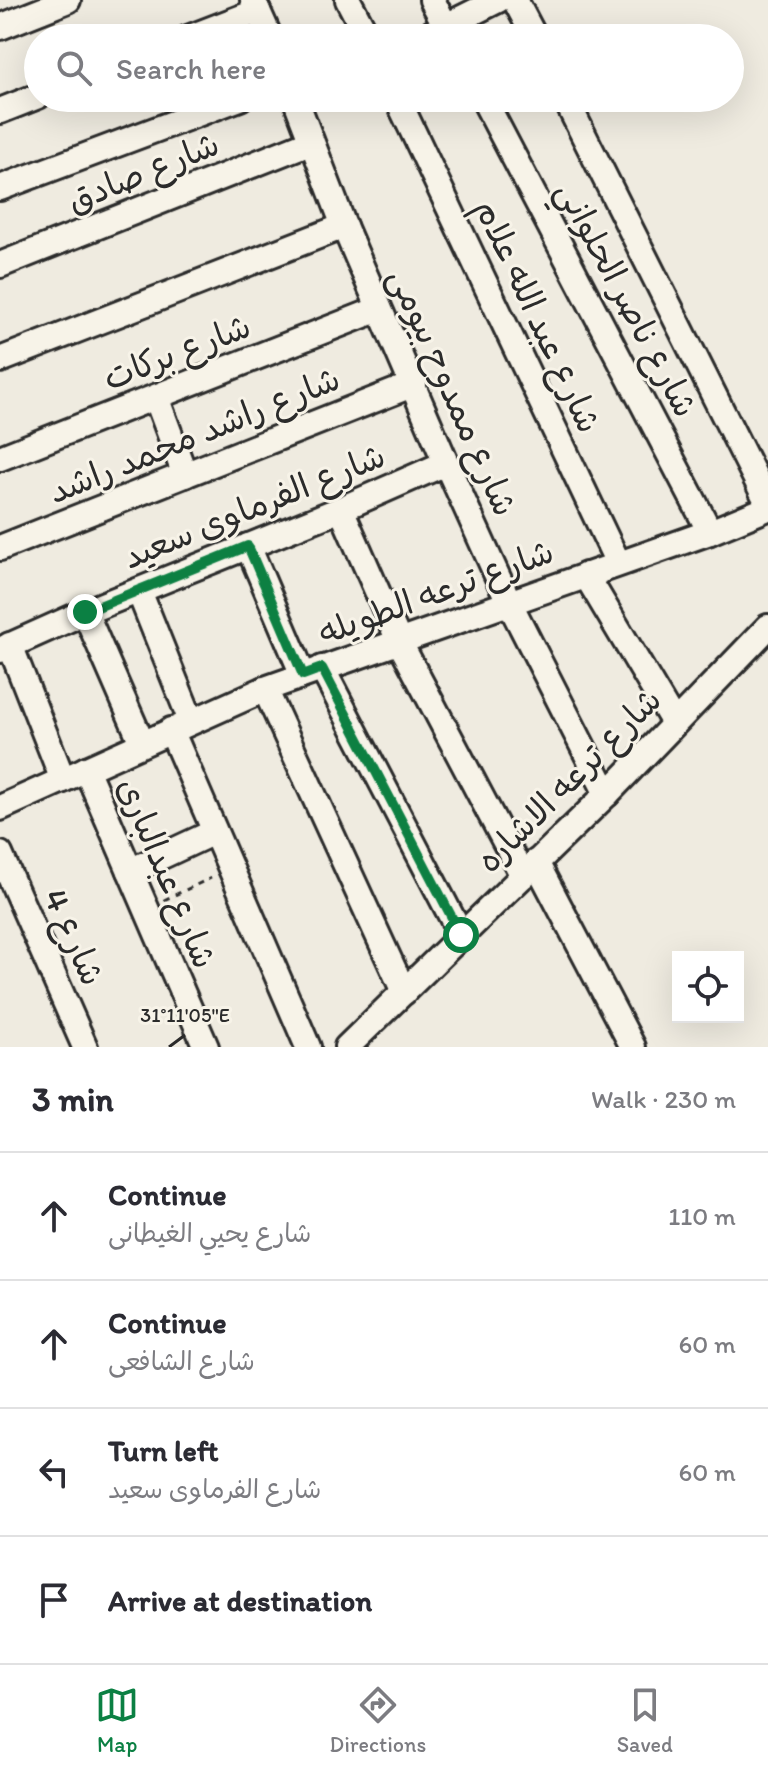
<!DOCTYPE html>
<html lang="en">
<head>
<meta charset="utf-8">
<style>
	body { margin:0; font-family:Itim,"Playpen Sans Arabic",sans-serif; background:#f2f2f3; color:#2b2b33 }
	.controls { position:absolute; right:24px; bottom:24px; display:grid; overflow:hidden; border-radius:0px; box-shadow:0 8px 32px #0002 }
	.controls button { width:72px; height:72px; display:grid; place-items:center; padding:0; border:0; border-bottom:2px solid #e1e1e2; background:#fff; color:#2b2b33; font:40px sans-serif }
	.stop { position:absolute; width:24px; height:24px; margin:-18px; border:6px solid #0b8043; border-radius:50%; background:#fff }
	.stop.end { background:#0b8043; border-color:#fff; box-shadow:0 2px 8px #0008 }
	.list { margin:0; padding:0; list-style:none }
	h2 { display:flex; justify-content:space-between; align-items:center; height:104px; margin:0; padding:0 32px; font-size:34px }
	h2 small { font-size:26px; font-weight:400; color:#7c7c81 }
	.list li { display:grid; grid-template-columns:52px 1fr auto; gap:24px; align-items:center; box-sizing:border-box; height:128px; padding:0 32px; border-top:2px solid #e1e1e2 }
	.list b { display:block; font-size:30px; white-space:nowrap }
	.list p { margin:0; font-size:26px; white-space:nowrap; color:#7c7c81 }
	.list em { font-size:26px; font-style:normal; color:#7c7c81 }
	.icon { flex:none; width:44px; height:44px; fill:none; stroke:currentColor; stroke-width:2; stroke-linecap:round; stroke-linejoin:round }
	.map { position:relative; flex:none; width:768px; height:1047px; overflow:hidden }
	.search { position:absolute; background:#fff; box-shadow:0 8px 32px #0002; left:24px; right:24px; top:24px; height:88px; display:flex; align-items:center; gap:20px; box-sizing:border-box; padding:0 28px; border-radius:44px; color:#7c7c81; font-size:30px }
	.sheet { height:616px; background:#fff }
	nav { display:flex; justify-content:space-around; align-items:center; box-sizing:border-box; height:112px; border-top:2px solid #e1e1e2; background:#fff; font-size:22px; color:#7c7c81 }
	nav a { display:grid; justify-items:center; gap:4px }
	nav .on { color:#0b8043 }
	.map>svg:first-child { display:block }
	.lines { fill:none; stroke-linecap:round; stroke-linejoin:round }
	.minor-casing { stroke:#2b2b2b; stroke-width:30 }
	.path { stroke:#2b2b2b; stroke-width:3; stroke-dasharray:6 6; stroke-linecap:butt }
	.minor { stroke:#f7f3e8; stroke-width:24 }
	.route { stroke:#0b8043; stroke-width:10 }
	.ticks { fill:none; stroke:#2b2b2b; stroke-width:3 }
	.labels { text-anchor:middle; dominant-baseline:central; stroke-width:6; stroke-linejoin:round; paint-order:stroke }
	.street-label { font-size:34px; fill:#2b2b2b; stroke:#f7f3e8 }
	.ticks-label { font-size:20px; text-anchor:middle; fill:#2b2b2b; stroke:#f7f3e8; stroke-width:6; stroke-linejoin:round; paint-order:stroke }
</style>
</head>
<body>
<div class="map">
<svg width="768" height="1047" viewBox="0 0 768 1047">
	<rect width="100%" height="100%" fill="#efebe0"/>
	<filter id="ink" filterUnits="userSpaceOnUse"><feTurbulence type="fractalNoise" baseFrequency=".0125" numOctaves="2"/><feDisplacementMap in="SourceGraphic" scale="16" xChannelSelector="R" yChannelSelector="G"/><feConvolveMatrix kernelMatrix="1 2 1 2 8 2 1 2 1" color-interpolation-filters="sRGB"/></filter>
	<g filter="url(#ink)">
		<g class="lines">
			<!-- minor casing -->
			<g class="minor-casing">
				<g id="minor">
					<polyline points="253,0 270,38"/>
					<polyline points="348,0 368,38"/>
					<polyline points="432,0 452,38"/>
					<polyline points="515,0 535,38"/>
					<polyline points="0,27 68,0"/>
					<polyline points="188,38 258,11"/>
					<polyline points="422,38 498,0"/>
					<polyline points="295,98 344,226 446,463 509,602 607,794"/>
					<polyline points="397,98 618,563"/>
					<polyline points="483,98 710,532"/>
					<polyline points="565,98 768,503"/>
					<polyline points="0,111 38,96"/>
					<polyline points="0,188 240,98"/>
					<polyline points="0,265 310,142"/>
					<polyline points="0,360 344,226"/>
					<polyline points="156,397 185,475"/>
					<polyline points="0,458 379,309"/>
					<polyline points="341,509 399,641 523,876"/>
					<polyline points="248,546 303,675"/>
					<polyline points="0,548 414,384"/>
					<polyline points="586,575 674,723"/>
					<polyline points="139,591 191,721"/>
					<polyline points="85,612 142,743"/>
					<polyline points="10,645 63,780"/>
					<polyline points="0,650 85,612 341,509 446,463"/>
					<polyline points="322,668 461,935"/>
					<polyline points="265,689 404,992"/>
					<polyline points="171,730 308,1047"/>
					<polyline points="86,769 206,1047"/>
					<polyline points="0,808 265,689 710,532 768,508"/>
					<polyline points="0,854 85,1047"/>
					<polyline points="536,862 633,1047"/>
					<polyline points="130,871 214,832"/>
					<polyline points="347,1047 607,794 768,627"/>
				</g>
			</g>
			<!-- path -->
			<polyline class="path" points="164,900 211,878"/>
			<!-- minor -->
			<use href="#minor" class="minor"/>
		</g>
	</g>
	<g class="lines" filter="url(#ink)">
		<!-- route -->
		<polyline class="route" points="85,612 248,546 303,675 322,668 461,935"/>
	</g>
	<!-- ticks -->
	<path class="ticks" d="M169 1047 185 1035"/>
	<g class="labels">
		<!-- street labels -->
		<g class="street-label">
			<text transform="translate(143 172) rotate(-22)">شارع صادق</text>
			<text transform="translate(627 299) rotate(62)">شارع ناصر الحلواني</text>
			<text transform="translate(538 316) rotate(65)">شارع عبد الله علام</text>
			<text transform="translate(177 352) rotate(-21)">شارع بركات</text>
			<text transform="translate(453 392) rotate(66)">شارع ممدوح بيومى</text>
			<text transform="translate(194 435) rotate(-22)">شارع راشد محمد راشد</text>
			<text transform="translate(254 506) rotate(-22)">شارع الفرماوى سعيد</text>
			<text transform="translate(436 592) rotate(-20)">شارع ترعه الطويله</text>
			<text transform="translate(569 780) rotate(-45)">شارع ترعه الاشاره</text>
			<text transform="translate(167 873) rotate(67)">شارع عبدالبارى</text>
			<text transform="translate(74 937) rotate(66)">شارع 4</text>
		</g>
	</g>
	<g class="ticks-label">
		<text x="185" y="1022">31°11'05"E</text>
	</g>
</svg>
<div class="controls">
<button><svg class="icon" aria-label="locate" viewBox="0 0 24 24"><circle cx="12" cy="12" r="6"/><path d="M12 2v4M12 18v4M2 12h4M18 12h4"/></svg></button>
</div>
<div class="stop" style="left:461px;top:935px"></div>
<div class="stop end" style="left:85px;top:612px"></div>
<div class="search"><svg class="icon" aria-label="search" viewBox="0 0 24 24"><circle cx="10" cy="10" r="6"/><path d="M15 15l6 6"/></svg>Search here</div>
</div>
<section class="sheet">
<h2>3 min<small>Walk · 230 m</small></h2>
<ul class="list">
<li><svg class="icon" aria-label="ahead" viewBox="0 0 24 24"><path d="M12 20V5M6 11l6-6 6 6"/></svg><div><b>Continue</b><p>شارع يحيي الغيطانى</p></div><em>110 m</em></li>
<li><svg class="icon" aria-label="ahead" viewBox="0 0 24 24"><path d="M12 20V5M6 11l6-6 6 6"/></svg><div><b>Continue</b><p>شارع الشافعى</p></div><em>60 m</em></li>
<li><svg class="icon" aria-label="left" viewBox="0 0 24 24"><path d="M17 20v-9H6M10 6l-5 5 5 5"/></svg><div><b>Turn left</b><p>شارع الفرماوى سعيد</p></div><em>60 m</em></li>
<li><svg class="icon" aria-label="arrive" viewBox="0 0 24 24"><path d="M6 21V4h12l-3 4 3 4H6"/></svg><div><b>Arrive at destination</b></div></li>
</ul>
</section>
<nav>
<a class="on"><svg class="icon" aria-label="map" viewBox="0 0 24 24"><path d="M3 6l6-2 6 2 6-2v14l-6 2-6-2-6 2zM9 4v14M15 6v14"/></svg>Map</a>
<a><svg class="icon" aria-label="directions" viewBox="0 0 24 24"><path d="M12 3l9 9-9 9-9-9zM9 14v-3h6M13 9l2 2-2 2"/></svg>Directions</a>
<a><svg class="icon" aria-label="saved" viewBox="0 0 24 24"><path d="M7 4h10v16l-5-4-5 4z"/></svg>Saved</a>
</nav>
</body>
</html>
